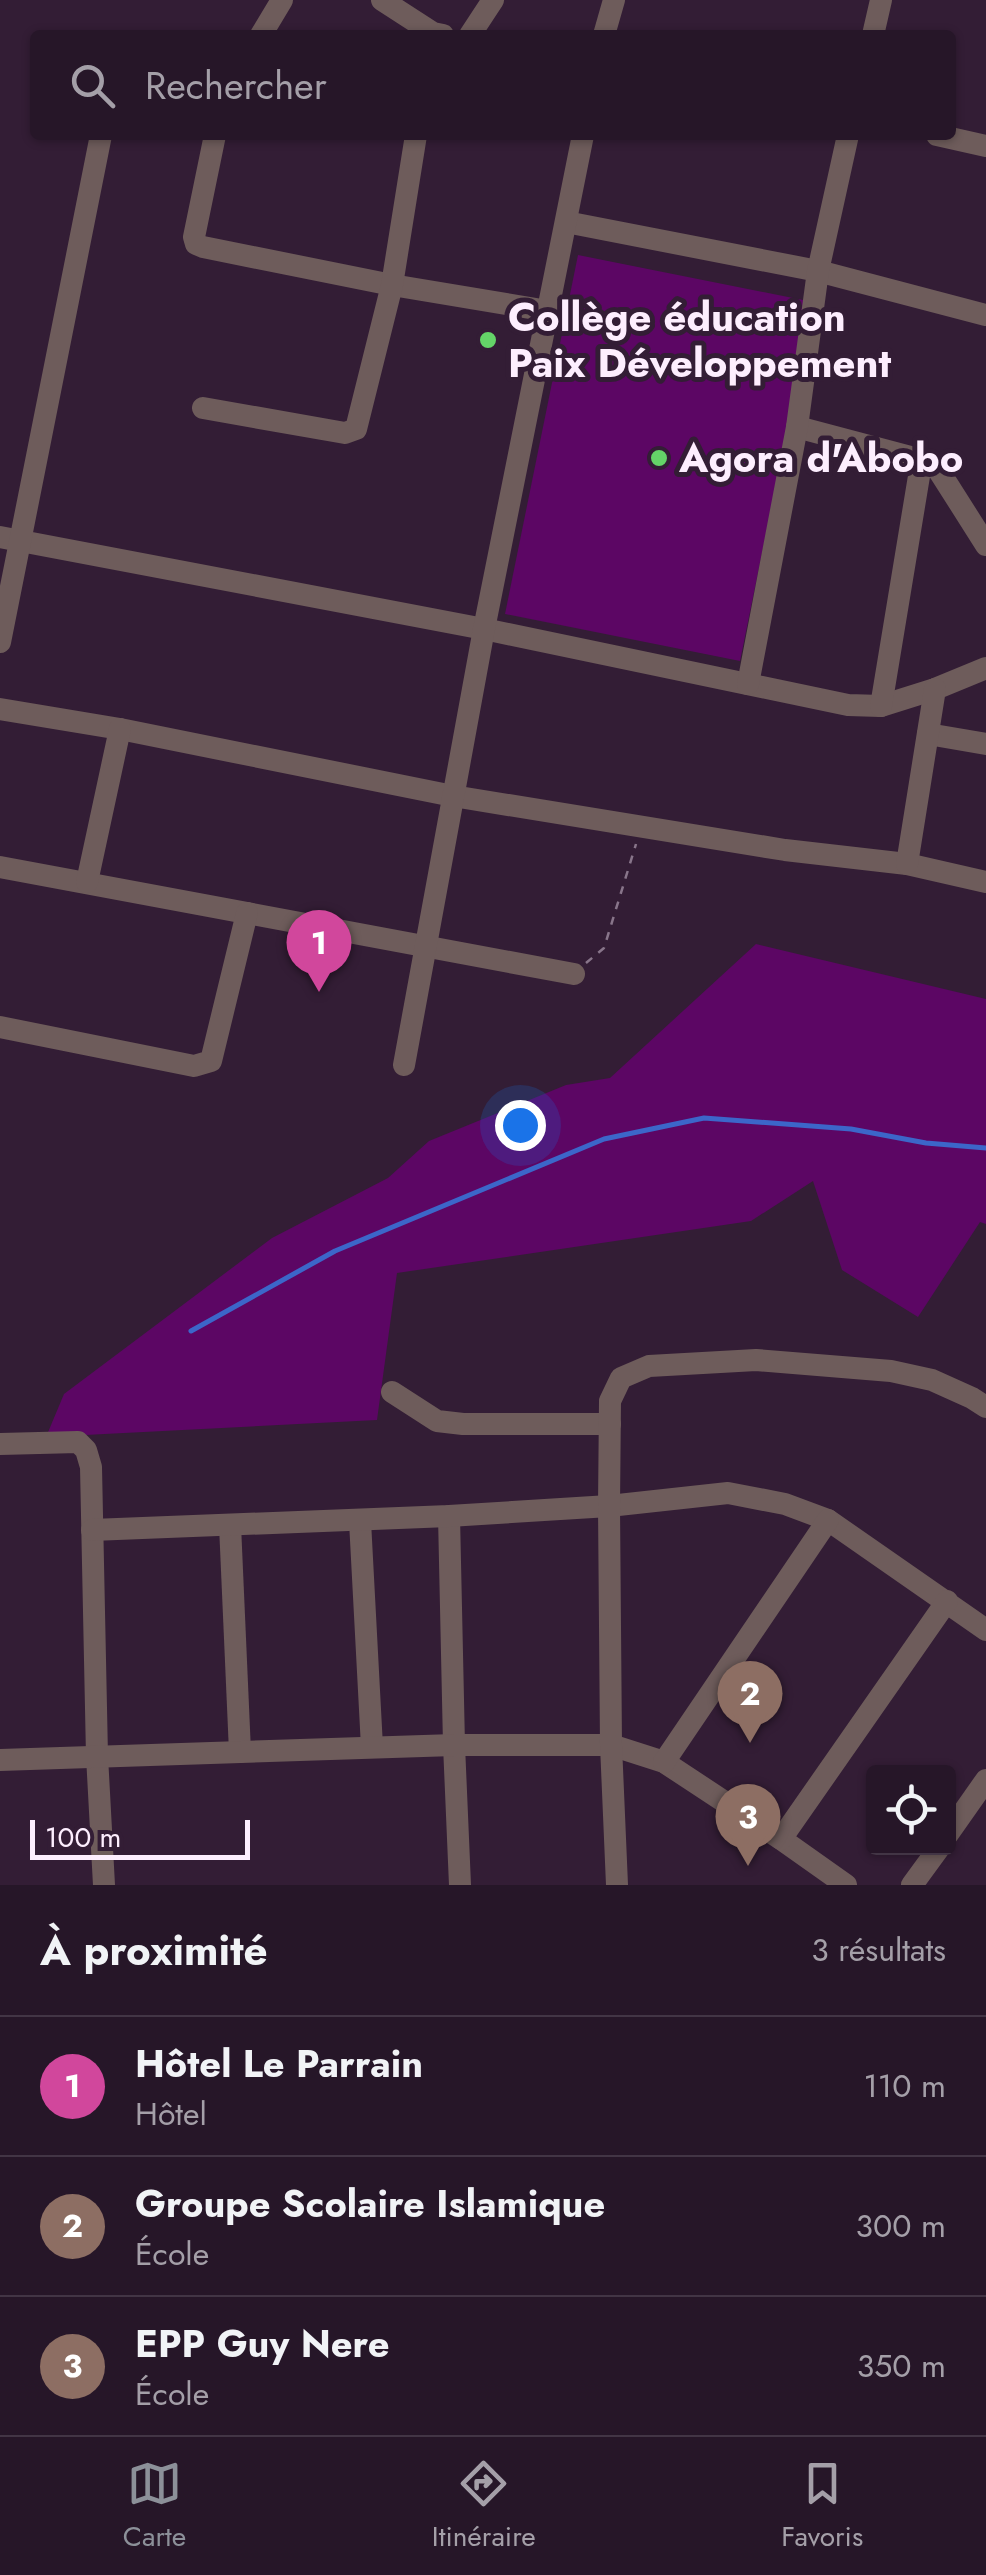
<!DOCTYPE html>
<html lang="fr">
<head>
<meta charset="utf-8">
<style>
	body { margin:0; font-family:Jost,sans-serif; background:#322334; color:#f1f3f6 }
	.controls { position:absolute; right:30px; bottom:30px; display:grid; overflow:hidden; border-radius:10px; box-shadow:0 2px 8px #0004 }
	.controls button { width:90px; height:90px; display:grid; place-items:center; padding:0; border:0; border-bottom:2px solid #423545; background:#261628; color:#f1f3f6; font:50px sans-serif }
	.scale { position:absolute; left:30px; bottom:25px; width:220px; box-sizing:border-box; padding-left:10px; border:5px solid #fdeefe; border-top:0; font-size:28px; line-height:35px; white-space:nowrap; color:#fdeefe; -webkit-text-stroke:8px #331d35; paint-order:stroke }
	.you { position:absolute; left:520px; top:1125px; width:35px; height:35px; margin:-25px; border:8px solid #fff; border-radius:50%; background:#1a73e8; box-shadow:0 0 0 15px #1a73e833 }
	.badge { display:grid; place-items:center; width:65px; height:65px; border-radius:50%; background:#8c9099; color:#fff; font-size:32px; font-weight:700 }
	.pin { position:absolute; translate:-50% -82px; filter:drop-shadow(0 2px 5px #0008) }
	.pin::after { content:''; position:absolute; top:52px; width:35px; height:30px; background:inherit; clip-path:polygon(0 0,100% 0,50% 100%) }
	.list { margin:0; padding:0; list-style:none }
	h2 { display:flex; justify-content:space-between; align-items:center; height:130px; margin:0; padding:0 40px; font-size:42px }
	h2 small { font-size:32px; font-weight:400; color:#a49fa8 }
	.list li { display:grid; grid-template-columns:65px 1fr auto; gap:30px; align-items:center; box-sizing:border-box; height:140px; padding:0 40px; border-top:2px solid #423545 }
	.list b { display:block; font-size:38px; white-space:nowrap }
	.list p { margin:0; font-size:32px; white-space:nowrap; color:#a49fa8 }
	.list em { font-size:32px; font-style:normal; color:#a49fa8 }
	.icon { flex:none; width:55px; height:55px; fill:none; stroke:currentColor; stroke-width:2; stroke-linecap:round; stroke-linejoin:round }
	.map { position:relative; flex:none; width:986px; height:1885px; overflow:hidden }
	.search { position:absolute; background:#261628; box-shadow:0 2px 8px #0004; left:30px; right:30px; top:30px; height:110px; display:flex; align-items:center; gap:25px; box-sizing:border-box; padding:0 35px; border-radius:10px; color:#a49fa8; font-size:38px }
	.sheet { height:550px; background:#261628 }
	nav { display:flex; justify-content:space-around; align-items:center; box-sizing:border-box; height:140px; border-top:2px solid #423545; background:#261628; font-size:28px; color:#a49fa8 }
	nav a { display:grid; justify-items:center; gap:5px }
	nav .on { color:#8c9099 }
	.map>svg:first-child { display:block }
	.green { fill:#5c0664 }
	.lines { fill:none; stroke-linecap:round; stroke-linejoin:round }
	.stream { stroke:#3c66c9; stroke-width:5 }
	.path { stroke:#88758a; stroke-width:2.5; stroke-dasharray:8 8; stroke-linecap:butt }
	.minor { stroke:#6e5c5b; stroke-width:22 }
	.poi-dot { fill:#64d468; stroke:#331d35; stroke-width:4 }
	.labels { text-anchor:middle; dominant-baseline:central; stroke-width:10; stroke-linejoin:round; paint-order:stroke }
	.poi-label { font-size:40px; font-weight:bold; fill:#fdeefe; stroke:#331d35; text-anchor:start }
</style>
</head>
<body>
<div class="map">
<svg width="986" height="1885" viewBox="0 0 986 1885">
	<rect width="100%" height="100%" fill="#331d35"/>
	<!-- green -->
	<g class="green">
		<polygon points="578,255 813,302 740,661 505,614"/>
		<polygon points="756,944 986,999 986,1224 980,1222 918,1317 842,1270 813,1181 751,1221 397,1273 377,1420 46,1437 64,1394 272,1238 388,1178 429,1141 566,1085 610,1078"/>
	</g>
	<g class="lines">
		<!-- stream -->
		<polyline class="stream" points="191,1331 335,1251 604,1139 704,1118 851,1129 926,1143 986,1148"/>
		<!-- path -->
		<polyline class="path" points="586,963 604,948 636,844"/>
		<!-- minor -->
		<g class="minor">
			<polyline points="382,0 433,33 443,35"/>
			<polyline points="261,35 282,0"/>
			<polyline points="470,35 493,0"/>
			<polyline points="604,35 614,0"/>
			<polyline points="873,35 881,0"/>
			<polyline points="215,135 194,237 196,244 203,247 392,285 548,311"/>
			<polyline points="937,135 986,146"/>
			<polyline points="566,222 818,271 986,315"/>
			<polyline points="203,408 345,433 356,429 392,285 416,135"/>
			<polyline points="797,427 929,462 939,471 986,545"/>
			<polyline points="0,537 484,629 848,705 881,706 935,689 986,668"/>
			<polyline points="0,642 101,135"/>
			<polyline points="748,684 797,427 818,271 848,135"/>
			<polyline points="881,706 922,458"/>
			<polyline points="0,709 120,729 453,796 785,850 907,864 986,882"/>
			<polyline points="928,734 986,744"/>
			<polyline points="907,864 935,689"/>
			<polyline points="0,867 574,974"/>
			<polyline points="87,882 120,729"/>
			<polyline points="0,1027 194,1066 211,1061 247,913"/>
			<polyline points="404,1065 484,629 583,135"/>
			<polyline points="392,1392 437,1421 463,1424 610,1424"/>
			<polyline points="0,1444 78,1442 86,1450 91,1467 97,1756 104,1885"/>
			<polyline points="449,1516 454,1745 460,1885"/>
			<polyline points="360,1521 372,1747"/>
			<polyline points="230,1525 240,1752"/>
			<polyline points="92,1530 449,1516 609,1506 728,1493 785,1504 828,1520 986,1630"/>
			<polyline points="0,1760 454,1745 611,1745 664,1762 781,1839 846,1885"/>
			<polyline points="664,1762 828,1520"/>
			<polyline points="948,1834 986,1780"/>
			<polyline points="781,1839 947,1601"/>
			<polyline points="617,1885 611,1745 609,1506 610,1401 621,1378 649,1366 756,1360 891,1371 932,1380 972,1398 986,1407"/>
			<polyline points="912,1885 939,1848"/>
		</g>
	</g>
	<!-- markers -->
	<g class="poi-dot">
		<circle cx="488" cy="340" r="10"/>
		<circle cx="659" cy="458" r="10"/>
	</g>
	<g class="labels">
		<!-- poi labels -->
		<g class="poi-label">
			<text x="508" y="317">Collège éducation<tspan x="508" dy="46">Paix Développement</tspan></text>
			<text x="679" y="458">Agora d'Abobo</text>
		</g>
	</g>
</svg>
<div class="controls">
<button><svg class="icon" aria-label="locate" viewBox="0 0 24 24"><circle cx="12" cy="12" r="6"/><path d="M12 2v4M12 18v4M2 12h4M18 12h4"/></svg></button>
</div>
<div class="scale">100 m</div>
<div class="you"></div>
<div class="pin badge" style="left:319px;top:992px;background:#d1479c">1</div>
<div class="pin badge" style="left:750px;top:1743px;background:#8d6e63">2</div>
<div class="pin badge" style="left:748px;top:1866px;background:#8d6e63">3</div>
<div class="search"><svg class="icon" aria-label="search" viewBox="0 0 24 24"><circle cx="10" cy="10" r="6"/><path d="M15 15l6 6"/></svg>Rechercher</div>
</div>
<section class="sheet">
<h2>À proximité<small>3 résultats</small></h2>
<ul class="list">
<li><span class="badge" style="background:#d1479c">1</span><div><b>Hôtel Le Parrain</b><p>Hôtel</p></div><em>110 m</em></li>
<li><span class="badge" style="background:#8d6e63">2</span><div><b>Groupe Scolaire Islamique</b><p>École</p></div><em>300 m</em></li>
<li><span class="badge" style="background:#8d6e63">3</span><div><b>EPP Guy Nere</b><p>École</p></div><em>350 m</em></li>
</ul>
</section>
<nav>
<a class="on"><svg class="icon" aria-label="map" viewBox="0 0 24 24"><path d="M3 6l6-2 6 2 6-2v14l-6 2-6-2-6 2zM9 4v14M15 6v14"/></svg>Carte</a>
<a><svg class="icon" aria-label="directions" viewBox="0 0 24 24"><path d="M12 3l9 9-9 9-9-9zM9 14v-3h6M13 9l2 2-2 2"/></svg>Itinéraire</a>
<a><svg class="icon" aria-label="saved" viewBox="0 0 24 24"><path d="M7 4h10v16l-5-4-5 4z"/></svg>Favoris</a>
</nav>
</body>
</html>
